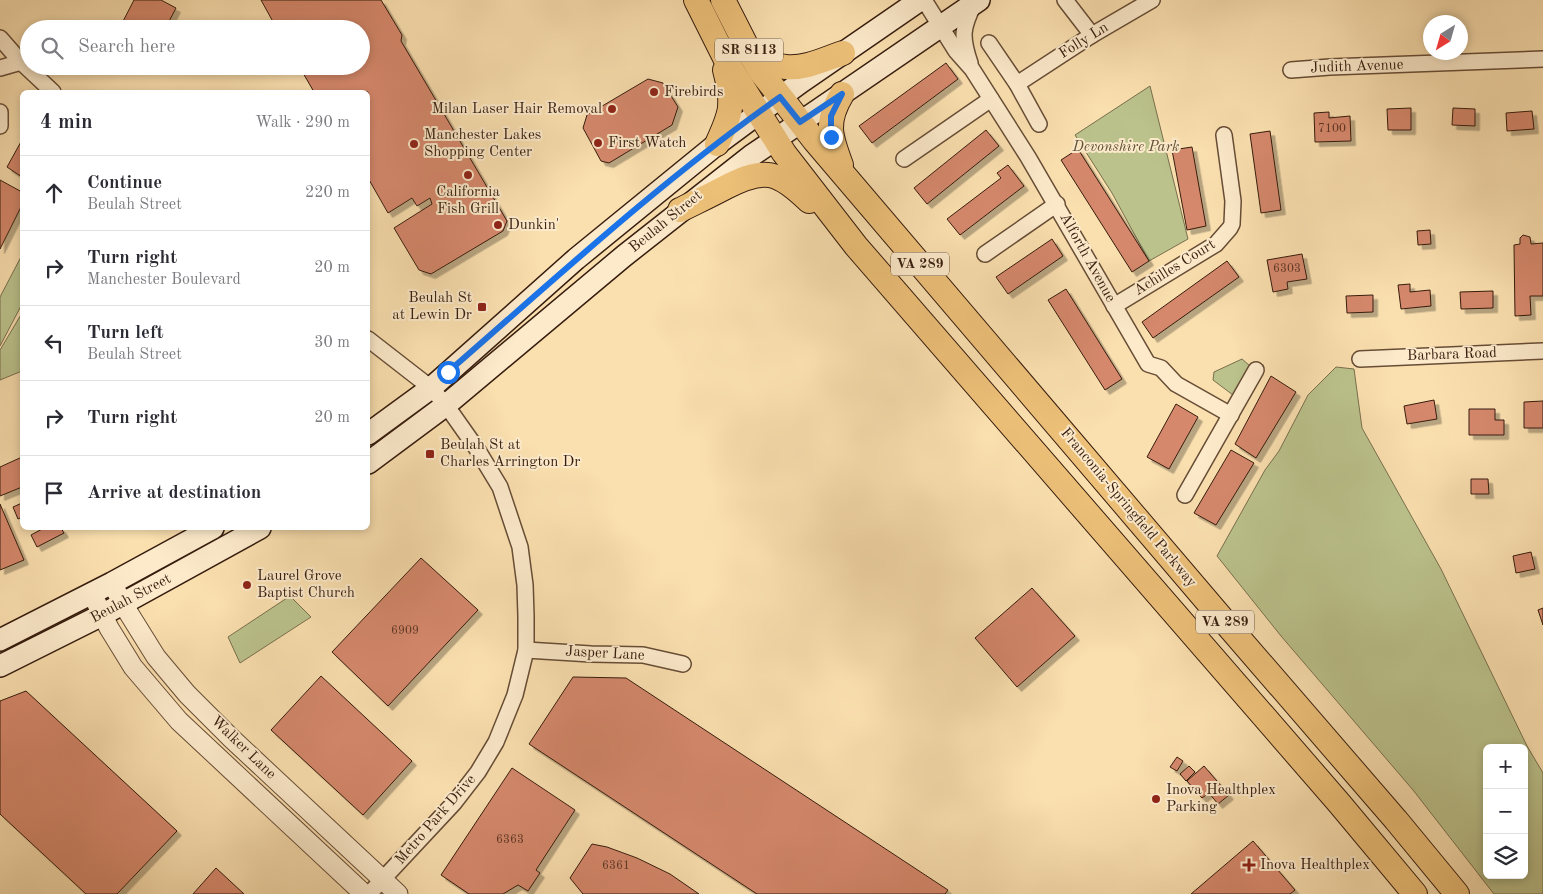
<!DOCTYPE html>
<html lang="en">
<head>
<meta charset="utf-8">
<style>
	body { margin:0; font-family:"Old Standard TT",serif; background:#f7f7f7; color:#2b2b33 }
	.controls { position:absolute; right:15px; bottom:15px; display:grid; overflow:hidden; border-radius:8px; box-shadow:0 2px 8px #0003 }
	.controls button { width:45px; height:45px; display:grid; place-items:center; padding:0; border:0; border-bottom:1px solid #e1e1e2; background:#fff; color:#2b2b33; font:25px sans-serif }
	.compass { position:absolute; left:1423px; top:15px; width:45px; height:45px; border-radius:50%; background:#fff; box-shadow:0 2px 8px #0003; rotate:217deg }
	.stop { position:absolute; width:15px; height:15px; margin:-11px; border:4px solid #1a73e8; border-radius:50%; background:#fff }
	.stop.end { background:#1a73e8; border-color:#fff; box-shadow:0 1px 5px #0008 }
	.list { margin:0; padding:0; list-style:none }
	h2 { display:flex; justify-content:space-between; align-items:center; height:65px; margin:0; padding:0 20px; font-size:21px }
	h2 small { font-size:16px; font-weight:400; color:#7c7c81 }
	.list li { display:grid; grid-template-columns:32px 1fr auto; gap:15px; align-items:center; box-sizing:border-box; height:75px; padding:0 20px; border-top:1px solid #e1e1e2 }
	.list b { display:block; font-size:19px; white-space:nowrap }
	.list p { margin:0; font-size:16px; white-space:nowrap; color:#7c7c81 }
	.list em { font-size:16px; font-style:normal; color:#7c7c81 }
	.icon { flex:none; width:28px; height:28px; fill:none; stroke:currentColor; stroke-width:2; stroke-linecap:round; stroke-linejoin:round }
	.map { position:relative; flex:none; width:1543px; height:894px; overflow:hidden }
	.search { position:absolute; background:#fff; box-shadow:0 2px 8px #0003; left:20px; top:20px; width:350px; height:55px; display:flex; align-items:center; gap:12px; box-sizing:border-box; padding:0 18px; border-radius:28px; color:#7c7c81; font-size:19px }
	.panel { position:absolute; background:#fff; box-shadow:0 2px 8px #0003; left:20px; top:90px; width:350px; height:440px; border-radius:8px }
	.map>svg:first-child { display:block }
	.green { fill:#bbc28c; stroke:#786f4d; fill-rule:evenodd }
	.building { fill:#d5886c; stroke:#361c0e; filter:url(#shadow) }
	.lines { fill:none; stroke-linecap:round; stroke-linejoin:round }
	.minor-casing { stroke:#674d36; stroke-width:18 }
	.tertiary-casing { stroke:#674d36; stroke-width:21 }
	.secondary-casing { stroke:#361c0e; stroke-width:24 }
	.primary-casing { stroke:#361c0e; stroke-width:26 }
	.minor { stroke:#fceacb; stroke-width:15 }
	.tertiary { stroke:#fceacb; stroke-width:19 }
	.secondary { stroke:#fceacb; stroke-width:21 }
	.primary { stroke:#edc078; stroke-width:24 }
	.route { stroke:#1a73e8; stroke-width:6 }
	.poi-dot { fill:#8f2418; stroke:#fceacb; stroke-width:2 }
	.labels { text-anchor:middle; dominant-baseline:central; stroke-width:4; stroke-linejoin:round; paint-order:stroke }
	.number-label { font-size:12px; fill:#5e3726 }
	.shield { fill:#fceacb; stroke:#715a47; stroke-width:1 }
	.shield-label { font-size:14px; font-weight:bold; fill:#361c0e }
	.street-label { font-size:15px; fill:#361c0e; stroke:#fceacb }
	.poi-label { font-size:15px; fill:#361c0e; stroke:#fceacb; text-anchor:start }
	.park-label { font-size:15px; font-style:italic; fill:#5e4e34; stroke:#fceacb }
</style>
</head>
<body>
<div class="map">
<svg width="1543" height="894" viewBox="0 0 1543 894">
	<defs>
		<filter id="shadow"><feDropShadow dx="4.5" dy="4.5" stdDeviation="0" flood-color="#0004"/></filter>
	</defs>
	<rect width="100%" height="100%" fill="#fadfaf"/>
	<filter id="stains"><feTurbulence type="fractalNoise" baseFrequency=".004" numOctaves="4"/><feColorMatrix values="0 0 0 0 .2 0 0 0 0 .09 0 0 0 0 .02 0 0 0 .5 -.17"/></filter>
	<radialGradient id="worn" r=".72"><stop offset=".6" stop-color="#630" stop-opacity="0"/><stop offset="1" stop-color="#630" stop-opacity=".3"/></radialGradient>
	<!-- green -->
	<g class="green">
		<polygon points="1150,86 1188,239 1149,261 1112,193 1075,135"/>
		<polygon points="22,255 22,304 0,346 0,297"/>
		<polygon points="22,313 22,371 0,380 0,350"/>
		<polygon points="1242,359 1250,366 1233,395 1213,380 1214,372"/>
		<path d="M1336 367 1354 369 1362 428 1441 569 1527 746 1543 773V894H1494L1413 790 1281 636 1217 556 1265 470 1279 451 1308 395ZM1487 748H1524V875H1487Z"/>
		<polygon points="290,596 311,617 240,663 228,637"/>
	</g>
	<!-- building -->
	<g class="building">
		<polygon points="134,0 161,0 176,8 165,29 119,29"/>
		<polygon points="261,0 381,0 402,35 401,41 507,221 503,231 431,274 419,270 394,228 432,204 430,198 417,206 412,198 388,213 368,178 368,92 314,92 299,66 361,66 361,29 277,29"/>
		<polygon points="946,63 958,79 872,143 859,126"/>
		<polygon points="648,79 663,83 678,107 672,125 609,163 601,161 583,128 587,115"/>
		<polygon points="1411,108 1411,130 1388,130 1387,109"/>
		<polygon points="1453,108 1475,109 1475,126 1452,125"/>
		<polygon points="1532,111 1534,129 1507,131 1506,113"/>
		<polygon points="1329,112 1329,118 1350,116 1351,141 1315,142 1314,113"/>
		<polygon points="986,130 999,146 927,204 914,188"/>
		<polygon points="1270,131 1281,210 1261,213 1250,134"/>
		<polygon points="22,140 22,177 7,167"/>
		<polygon points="1192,147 1206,226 1187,230 1172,150"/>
		<polygon points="1078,149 1149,261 1132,272 1061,160"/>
		<polygon points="1008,165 1024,186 960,235 947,219 1001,178 997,173"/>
		<polygon points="0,180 22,192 22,205 0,249"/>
		<polygon points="1430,230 1431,244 1418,245 1417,231"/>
		<polygon points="1523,235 1530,237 1531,244 1543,243 1543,296 1530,296 1531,315 1515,316 1514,245 1520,244 1520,238"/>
		<polygon points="1052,239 1063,256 1008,294 996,277"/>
		<polygon points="1302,254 1307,279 1287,282 1288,289 1273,292 1267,260"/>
		<polygon points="1227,261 1239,277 1153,338 1142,322"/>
		<polygon points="1410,284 1410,292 1430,290 1431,306 1401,309 1398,285"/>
		<polygon points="1066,289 1122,379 1105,390 1048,300"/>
		<polygon points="1493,291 1493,308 1461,309 1460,292"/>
		<polygon points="1373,295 1373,312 1347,313 1346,296"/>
		<polygon points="1271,376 1296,392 1256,458 1235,444"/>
		<polygon points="1434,400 1437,419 1407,424 1404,406"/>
		<polygon points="1543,401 1543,428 1524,428 1524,402"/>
		<polygon points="1176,404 1198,417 1169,469 1147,457"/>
		<polygon points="1469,409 1495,409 1495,420 1504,420 1504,435 1469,435"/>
		<polygon points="1231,450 1254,463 1216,525 1194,513"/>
		<polygon points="22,457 22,487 0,496 0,467"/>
		<polygon points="1471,479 1488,479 1489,494 1471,494"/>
		<polygon points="22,503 22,517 18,519 13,507"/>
		<polygon points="0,504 24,560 0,570"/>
		<polygon points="44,528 61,528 64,533 37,547 31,535"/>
		<polygon points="1531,552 1535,569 1516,573 1513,556"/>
		<polygon points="421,558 478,610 388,706 332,652"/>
		<polygon points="1032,588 1075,636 1017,687 975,638"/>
		<polygon points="1543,608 1543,625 1538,610"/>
		<polygon points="321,676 412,761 363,815 271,730"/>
		<polygon points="573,677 626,678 948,890 945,894 757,894 529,744"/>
		<polygon points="26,691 177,831 117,894 86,894 0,814 0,701"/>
		<polygon points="1177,757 1183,761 1177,771 1170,767"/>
		<polygon points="1189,766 1195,772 1186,781 1180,774"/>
		<polygon points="1204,766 1229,795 1218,804 1209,793 1202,798 1187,781"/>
		<polygon points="512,768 575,810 536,870 540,873 528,891 518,885 503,894 469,894 441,875"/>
		<polygon points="1253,841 1295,890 1290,894 1191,894"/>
		<polygon points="592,844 607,847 637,858 670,874 699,894 583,894 570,878"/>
		<polygon points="216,868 244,894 193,894"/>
	</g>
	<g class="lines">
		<!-- minor casing -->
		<g class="minor-casing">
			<g id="minor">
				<polyline points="924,0 956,51 972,69 1028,157 1148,364 1161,368 1176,384 1231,415"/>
				<polyline points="1065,0 1092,35"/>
				<polyline points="0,38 21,62 53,92"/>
				<polyline points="989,43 1017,84 1039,124"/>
				<path d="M970 63C961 37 962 28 974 4"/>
				<polyline points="0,68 21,62"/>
				<polyline points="1291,70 1330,67 1543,59"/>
				<polyline points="1017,84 1092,35 1152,0"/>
				<polyline points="0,112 0,126"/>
				<polyline points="904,159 991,99"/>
				<polyline points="985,254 1057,204"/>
				<polyline points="1114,306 1216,244 1230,228 1232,224 1233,201 1224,135"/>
				<polyline points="368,339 431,388 446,405 477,449 500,487 520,547 525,585 526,616 526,650 515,695 496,742 478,772 454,803 369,894"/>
				<polyline points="1360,359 1543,351"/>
				<polyline points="1185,495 1256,370"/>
				<polyline points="526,650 591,654 643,655 683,664"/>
			</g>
		</g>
		<!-- tertiary casing -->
		<g class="tertiary-casing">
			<g id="tertiary">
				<polyline points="112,583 123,604 156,657 187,694 231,738 398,894"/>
				<polyline points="92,594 109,628 133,667 179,721 364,894"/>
			</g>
		</g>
		<!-- secondary casing -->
		<g class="secondary-casing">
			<g id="secondary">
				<polyline points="368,434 431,388 576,259 717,144 801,82 920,0"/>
				<polyline points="368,463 446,405 624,256 751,156 979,0"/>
				<polyline points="0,640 112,583 213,528"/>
				<polyline points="0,666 102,615 260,528"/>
			</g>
		</g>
		<!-- primary casing -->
		<g class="primary-casing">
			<g id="primary">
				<polyline points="696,0 728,64 784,153 856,246 1339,803 1415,894"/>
				<polyline points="723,0 752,57 761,72 815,141 1224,621 1396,820 1457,894"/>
				<path d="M752 57C763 61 774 66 786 67 805 69 825 59 843 53"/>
				<path d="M717 144C732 112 734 104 725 70"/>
				<path d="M841 165C830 136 825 122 842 94"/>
				<path d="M680 210C696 202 711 195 726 187 765 167 778 171 809 201"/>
			</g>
		</g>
		<!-- minor -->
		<use href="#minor" class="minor"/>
		<!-- tertiary -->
		<use href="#tertiary" class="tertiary"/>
		<!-- secondary -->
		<use href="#secondary" class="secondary"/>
		<!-- primary -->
		<use href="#primary" class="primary"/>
	</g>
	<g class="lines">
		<!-- route -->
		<path class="route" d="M448 372C556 278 662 180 780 97L800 122 842 94 831 116V137"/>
	</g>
	<!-- markers -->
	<g class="poi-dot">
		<circle cx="654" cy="92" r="5"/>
		<circle cx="612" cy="109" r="5"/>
		<circle cx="598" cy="143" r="5"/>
		<circle cx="414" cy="144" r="5"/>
		<circle cx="468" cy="175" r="5"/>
		<circle cx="498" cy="225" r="5"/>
		<rect x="477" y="302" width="10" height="10" rx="2.5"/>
		<rect x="425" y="449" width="10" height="10" rx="2.5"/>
		<circle cx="247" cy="585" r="5"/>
		<circle cx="1156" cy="799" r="5"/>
		<path d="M1246.5 857.5h5v5h5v5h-5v5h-5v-5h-5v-5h5z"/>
	</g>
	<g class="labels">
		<!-- number labels -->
		<g class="number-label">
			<text x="1332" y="129">7100</text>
			<text x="1287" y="269">6303</text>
			<text x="405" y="631">6909</text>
			<text x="510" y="840">6363</text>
			<text x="616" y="866">6361</text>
		</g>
		<!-- shield labels -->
		<g class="shield">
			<rect x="715" y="38.5" width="68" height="23" rx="4"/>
			<rect x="891" y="252.5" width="58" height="23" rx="4"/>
			<rect x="1196" y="610.5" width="58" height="23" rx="4"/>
		</g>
		<g class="shield-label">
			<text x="749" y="50">SR 8113</text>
			<text x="920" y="264">VA 289</text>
			<text x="1225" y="622">VA 289</text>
		</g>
		<!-- street labels -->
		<g class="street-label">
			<text transform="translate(1084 41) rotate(-32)">Folly Ln</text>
			<text transform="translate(1357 67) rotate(-2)">Judith Avenue</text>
			<text transform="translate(666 222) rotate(-39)">Beulah Street</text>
			<text transform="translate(1087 258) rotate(61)">Alforth Avenue</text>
			<text transform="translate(1175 268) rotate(-32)">Achilles Court</text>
			<text transform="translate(1452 355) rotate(-2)">Barbara Road</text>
			<text transform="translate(1128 508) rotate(50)">Franconia-Springfield Parkway</text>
			<text transform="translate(131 599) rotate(-28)">Beulah Street</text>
			<text transform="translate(605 654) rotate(3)">Jasper Lane</text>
			<text transform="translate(243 748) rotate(44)">Walker Lane</text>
			<text transform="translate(436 820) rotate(-49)">Metro Park Drive</text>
		</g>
		<!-- poi labels -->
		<g class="poi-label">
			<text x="664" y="92">Firebirds</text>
			<text x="602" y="109" text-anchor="end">Milan Laser Hair Removal</text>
			<text x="424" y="135">Manchester Lakes<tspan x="424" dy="17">Shopping Center</tspan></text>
			<text x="608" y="143">First Watch</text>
			<text x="468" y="192" text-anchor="middle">California<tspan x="468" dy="17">Fish Grill</tspan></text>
			<text x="508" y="225">Dunkin'</text>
			<text x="472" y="298" text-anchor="end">Beulah St<tspan x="472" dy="17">at Lewin Dr</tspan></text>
			<text x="440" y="445">Beulah St at<tspan x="440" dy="17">Charles Arrington Dr</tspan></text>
			<text x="257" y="576">Laurel Grove<tspan x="257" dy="17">Baptist Church</tspan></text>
			<text x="1166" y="790">Inova Healthplex<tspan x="1166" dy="17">Parking</tspan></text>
			<text x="1260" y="865">Inova Healthplex</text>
		</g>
		<!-- park labels -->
		<g class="park-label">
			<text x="1126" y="147">Devonshire Park</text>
		</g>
	</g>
	<rect width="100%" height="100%" filter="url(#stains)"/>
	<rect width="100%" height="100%" fill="url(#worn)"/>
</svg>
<div class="controls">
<button>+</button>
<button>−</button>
<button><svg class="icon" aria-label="layers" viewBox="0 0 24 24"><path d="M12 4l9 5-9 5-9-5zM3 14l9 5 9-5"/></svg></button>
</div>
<svg class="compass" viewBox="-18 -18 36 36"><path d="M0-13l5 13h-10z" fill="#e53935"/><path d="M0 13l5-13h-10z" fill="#7c7c81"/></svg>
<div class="stop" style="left:448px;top:372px"></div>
<div class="stop end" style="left:831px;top:137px"></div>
<div class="search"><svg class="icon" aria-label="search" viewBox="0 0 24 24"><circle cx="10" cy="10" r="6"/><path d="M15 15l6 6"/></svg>Search here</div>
<section class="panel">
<h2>4 min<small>Walk · 290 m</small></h2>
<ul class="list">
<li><svg class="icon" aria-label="ahead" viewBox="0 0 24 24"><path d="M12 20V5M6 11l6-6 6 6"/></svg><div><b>Continue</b><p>Beulah Street</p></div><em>220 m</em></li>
<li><svg class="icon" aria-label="right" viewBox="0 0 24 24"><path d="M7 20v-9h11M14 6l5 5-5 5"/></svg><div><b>Turn right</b><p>Manchester Boulevard</p></div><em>20 m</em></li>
<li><svg class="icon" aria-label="left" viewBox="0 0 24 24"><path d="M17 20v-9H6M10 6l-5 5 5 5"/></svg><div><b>Turn left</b><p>Beulah Street</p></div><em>30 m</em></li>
<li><svg class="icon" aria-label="right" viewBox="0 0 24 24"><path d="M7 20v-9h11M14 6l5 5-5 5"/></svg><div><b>Turn right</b></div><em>20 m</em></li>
<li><svg class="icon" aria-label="arrive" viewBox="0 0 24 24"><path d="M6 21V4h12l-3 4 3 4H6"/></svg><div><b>Arrive at destination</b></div></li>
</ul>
</section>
</div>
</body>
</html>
